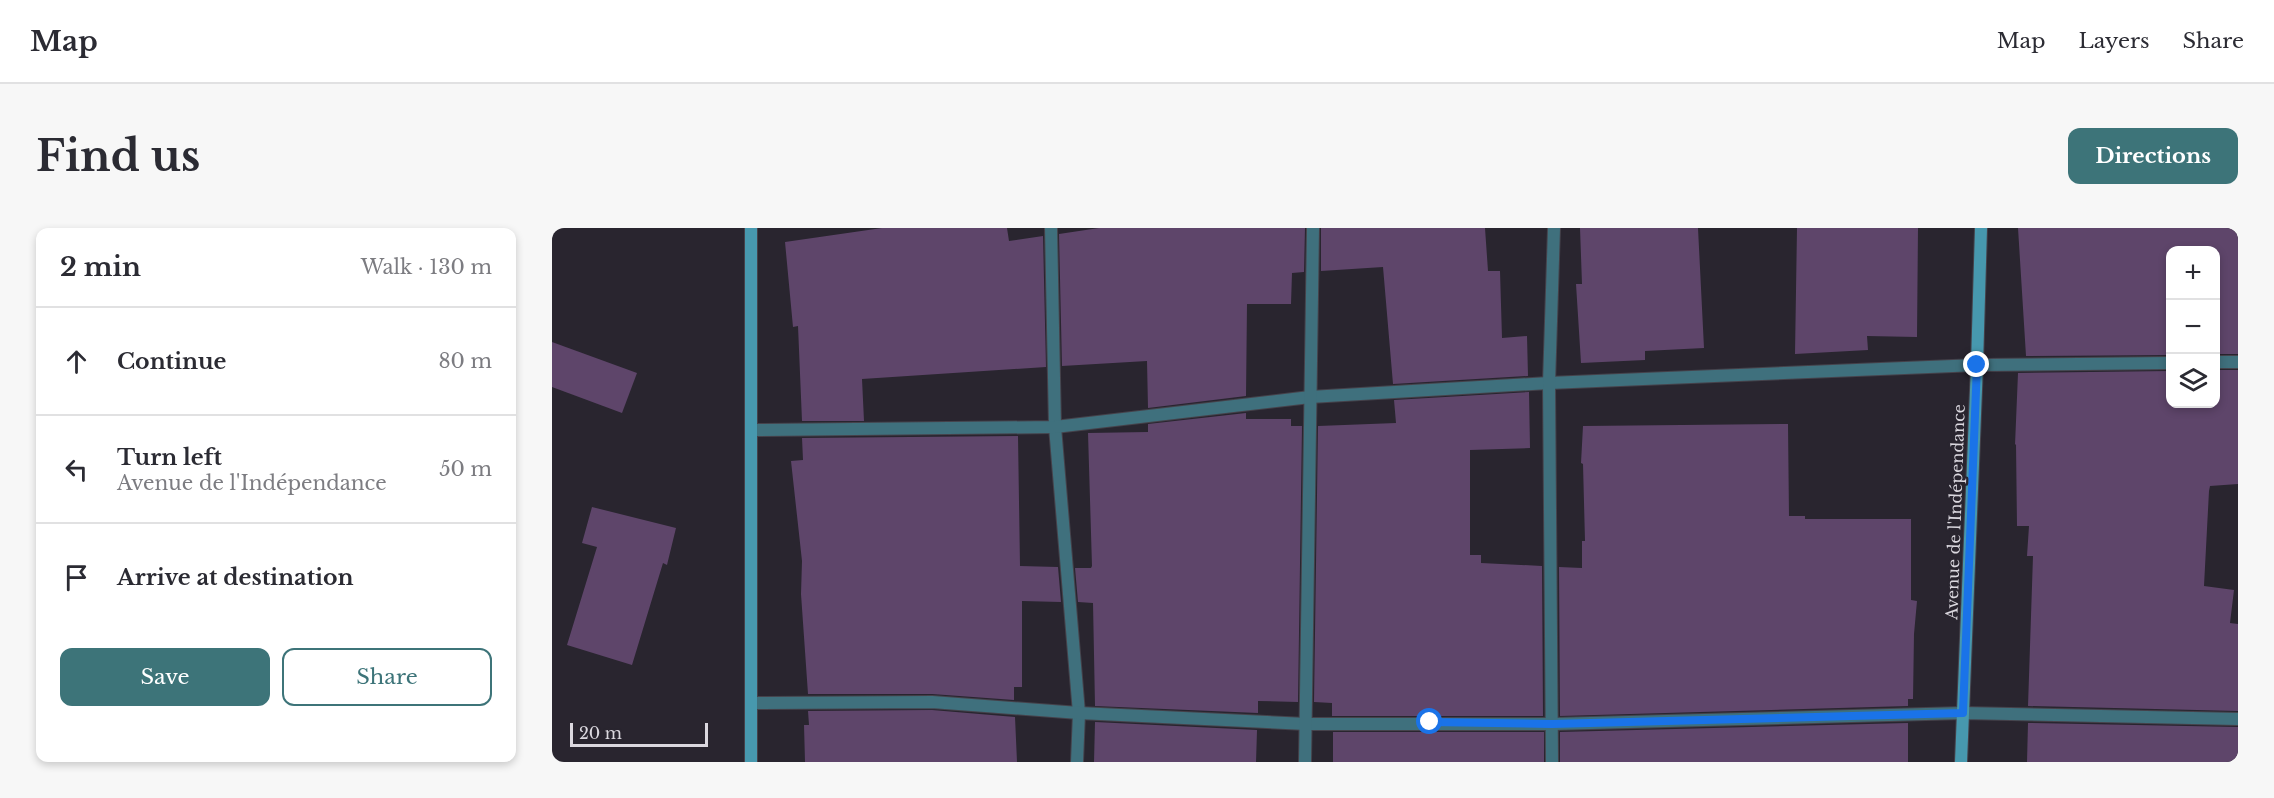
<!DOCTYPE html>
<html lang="en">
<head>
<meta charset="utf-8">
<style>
	body { margin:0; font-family:"Libre Baskerville",serif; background:#f7f7f7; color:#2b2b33 }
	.controls { position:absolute; right:18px; top:18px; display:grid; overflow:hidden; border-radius:12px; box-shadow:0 3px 9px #0003 }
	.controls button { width:54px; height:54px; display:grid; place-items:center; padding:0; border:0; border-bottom:2px solid #e1e1e2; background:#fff; color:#2b2b33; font:30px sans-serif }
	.scale { position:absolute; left:18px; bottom:15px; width:138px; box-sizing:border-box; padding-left:6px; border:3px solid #dbd8df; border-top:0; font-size:16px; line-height:21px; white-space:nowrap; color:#dbd8df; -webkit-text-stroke:4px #29252f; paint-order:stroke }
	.stop { position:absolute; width:18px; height:18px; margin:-14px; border:4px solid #1a73e8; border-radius:50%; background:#fff }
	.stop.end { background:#1a73e8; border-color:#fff; box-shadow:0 2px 6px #0008 }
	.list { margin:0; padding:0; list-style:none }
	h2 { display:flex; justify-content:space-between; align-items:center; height:78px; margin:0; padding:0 24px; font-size:26px }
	h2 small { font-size:20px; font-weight:400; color:#7c7c81 }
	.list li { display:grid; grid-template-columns:39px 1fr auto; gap:18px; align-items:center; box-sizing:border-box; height:108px; padding:0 24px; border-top:2px solid #e1e1e2 }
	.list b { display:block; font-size:22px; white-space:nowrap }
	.list p { margin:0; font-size:20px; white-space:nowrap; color:#7c7c81 }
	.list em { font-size:20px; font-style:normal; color:#7c7c81 }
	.actions { display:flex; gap:12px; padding:18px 24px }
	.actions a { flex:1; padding:14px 0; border:2px solid #3d7479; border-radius:12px; text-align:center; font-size:21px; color:#3d7479 }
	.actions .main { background:#3d7479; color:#fff }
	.icon { flex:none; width:33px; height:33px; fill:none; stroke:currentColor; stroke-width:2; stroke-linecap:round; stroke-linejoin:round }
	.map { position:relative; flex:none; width:1686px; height:534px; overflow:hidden; border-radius:12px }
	header { display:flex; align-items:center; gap:36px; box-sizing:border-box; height:84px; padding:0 30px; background:#fff; border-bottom:2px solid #e1e1e2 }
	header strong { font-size:28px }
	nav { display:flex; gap:33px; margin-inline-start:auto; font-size:21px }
	.intro { display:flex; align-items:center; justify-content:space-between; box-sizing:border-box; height:144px; padding:0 36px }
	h1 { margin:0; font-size:42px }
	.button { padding:15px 27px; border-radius:12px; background:#3d7479; color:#fff; font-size:21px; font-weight:700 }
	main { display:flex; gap:36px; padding:0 36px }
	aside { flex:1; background:#fff; border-radius:12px; box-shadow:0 3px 9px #0003 }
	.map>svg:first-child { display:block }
	.building { fill:#5e456a }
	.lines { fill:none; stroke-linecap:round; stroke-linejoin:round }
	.street-casing { stroke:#45424b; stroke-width:14 }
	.secondary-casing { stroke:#45424b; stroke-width:14 }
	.street { stroke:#3f707d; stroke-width:12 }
	.secondary { stroke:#4798ae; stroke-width:12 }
	.route { stroke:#1a73e8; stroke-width:8 }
	.labels { text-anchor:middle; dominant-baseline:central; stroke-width:4.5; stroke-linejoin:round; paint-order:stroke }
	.street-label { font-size:16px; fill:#dbd8df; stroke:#29252f }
</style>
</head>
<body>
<header>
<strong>Map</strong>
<nav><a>Map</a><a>Layers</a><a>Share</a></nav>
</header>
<div class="intro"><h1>Find us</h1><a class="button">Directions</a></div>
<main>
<aside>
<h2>2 min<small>Walk · 130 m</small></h2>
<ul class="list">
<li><svg class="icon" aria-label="ahead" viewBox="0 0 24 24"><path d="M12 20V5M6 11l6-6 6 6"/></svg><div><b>Continue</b></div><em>80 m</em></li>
<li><svg class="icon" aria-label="left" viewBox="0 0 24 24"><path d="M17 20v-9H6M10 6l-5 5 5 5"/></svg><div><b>Turn left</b><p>Avenue de l'Indépendance</p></div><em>50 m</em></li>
<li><svg class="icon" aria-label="arrive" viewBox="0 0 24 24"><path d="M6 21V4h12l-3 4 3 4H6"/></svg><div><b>Arrive at destination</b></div></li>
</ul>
<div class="actions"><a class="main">Save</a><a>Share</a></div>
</aside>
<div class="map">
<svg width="1686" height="534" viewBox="0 0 1686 534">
	<rect width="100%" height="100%" fill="#29252f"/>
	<!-- building -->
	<g class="building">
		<polygon points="330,0 455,0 457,13 491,8 494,139 310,151 312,193 250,193 246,98 241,99 233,14"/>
		<polygon points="547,0 753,0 752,44 740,45 739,76 695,76 694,168 596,180 595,133 510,138 507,6"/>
		<polygon points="769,0 933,0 936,43 948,43 950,110 975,108 976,148 841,156 831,39 769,43"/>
		<polygon points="1028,0 1146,0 1152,120 1093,123 1093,132 1029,135 1024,56 1030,56"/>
		<polygon points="1245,0 1366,0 1365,109 1315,108 1316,122 1243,126"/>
		<polygon points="1466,0 1686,0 1686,126 1664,126 1664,22 1618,22 1618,127 1474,128"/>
		<polygon points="0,114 85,145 70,185 0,159"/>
		<polygon points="1664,142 1686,142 1686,256 1658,258 1657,263 1652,358 1682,362 1678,395 1686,396 1686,483 1476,478 1481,328 1475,328 1477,298 1465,298 1464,216 1463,217 1466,145 1618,143 1618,176 1664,176"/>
		<polygon points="977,164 978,220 918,222 918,327 929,327 929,335 990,338 991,488 780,488 780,475 762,474 766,198 844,195 842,172"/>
		<polygon points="694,185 694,191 739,191 739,198 750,198 746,474 706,473 706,485 543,478 541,375 526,374 523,340 539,340 540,338 536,205 596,204 596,196"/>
		<polygon points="1236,196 1237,288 1253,288 1253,291 1359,291 1359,372 1365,373 1362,406 1361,471 1356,471 1356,478 1008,488 1007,339 1030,340 1030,313 1033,313 1031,236 1029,235 1031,198"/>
		<polygon points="466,208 468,338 506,339 509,374 470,373 470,459 462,459 462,472 380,466 256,466 249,366 250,333 239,233 251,232 250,210"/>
		<polygon points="40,279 124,300 115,337 111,335 80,437 15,417 45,319 30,315"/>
		<polygon points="380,482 463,489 465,534 253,534 252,497 257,497 256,483"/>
		<polygon points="543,494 705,502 704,534 542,534"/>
		<polygon points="1356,495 1356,534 1008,534 1008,504"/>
		<polygon points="1476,495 1686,499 1686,534 1475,534"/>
		<rect x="781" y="504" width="211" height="30"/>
	</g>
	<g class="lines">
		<!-- street casing -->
		<g class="street-casing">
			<g id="street">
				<polyline points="499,0 503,199 527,485 525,534"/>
				<polyline points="1664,134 1686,134"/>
				<polyline points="201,202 503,199 758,169 997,155 1425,137 1618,135"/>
				<polyline points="199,475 380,474 527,485 754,496 1000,496 1411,485 1686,491"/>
				<polyline points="753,534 761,0"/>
				<polyline points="1000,534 997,155 1002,0"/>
			</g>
		</g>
		<!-- secondary casing -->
		<g class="secondary-casing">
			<g id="secondary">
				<polyline points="199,0 199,534"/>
				<polyline points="1409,534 1425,137 1429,0"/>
			</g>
		</g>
		<!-- street -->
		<use href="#street" class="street"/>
		<!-- secondary -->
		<use href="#secondary" class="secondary"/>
	</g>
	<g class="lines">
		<!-- route -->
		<polyline class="route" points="878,494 1000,496 1411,485 1425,137"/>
	</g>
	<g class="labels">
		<!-- street labels -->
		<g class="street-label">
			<text transform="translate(1403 284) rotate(-88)">Avenue de l'Indépendance</text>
		</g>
	</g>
</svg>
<div class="controls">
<button>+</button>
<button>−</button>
<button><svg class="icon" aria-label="layers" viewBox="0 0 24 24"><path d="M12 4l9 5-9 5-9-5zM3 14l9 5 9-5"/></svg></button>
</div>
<div class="scale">20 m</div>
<div class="stop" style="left:878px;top:494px"></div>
<div class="stop end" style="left:1425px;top:137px"></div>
</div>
</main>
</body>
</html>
